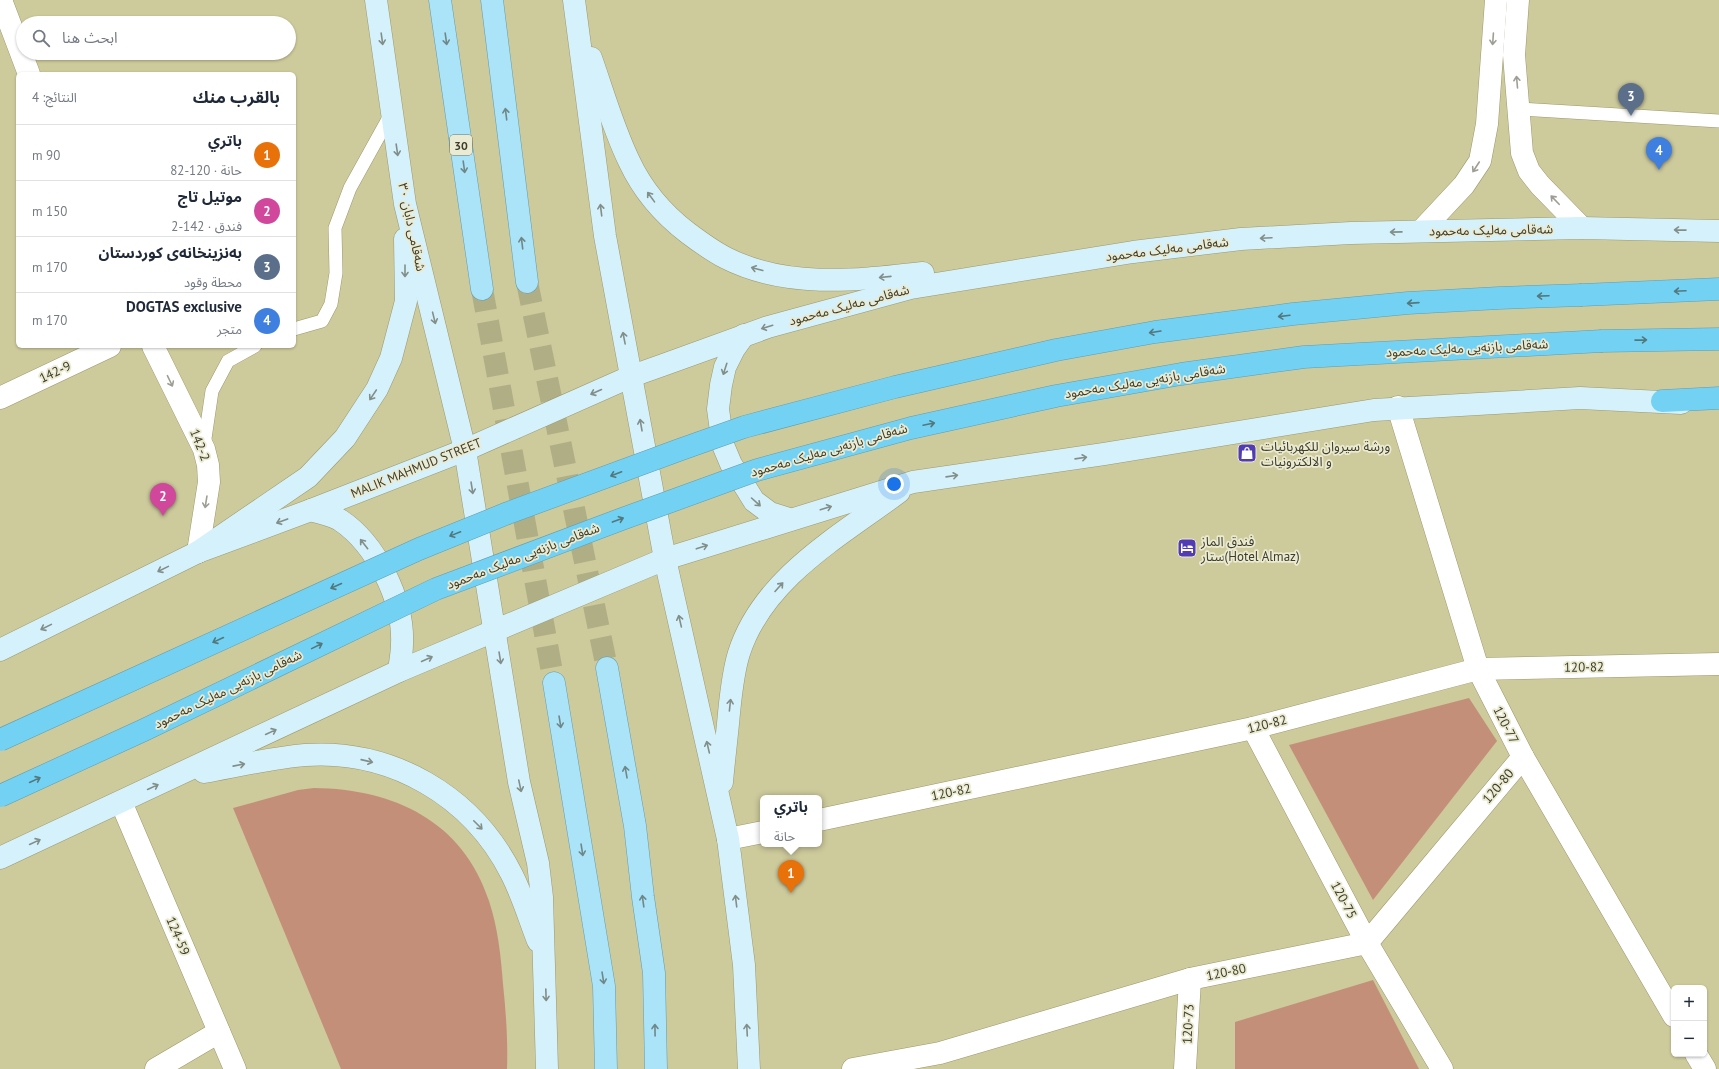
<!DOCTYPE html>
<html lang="ar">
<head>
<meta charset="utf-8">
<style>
	body { margin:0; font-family:"PT Sans","Noto Sans Arabic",sans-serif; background:#f2f2f3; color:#1f2937; direction:rtl }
	.controls { position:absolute; right:12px; bottom:12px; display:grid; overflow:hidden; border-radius:6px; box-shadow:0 1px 3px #0004 }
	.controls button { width:36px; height:36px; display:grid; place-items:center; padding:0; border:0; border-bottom:1px solid #e0e1e3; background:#fff; color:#1f2937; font:20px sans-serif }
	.you { position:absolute; left:894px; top:484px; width:14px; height:14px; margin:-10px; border:3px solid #fff; border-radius:50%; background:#1a73e8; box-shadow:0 0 0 6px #1a73e833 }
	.badge { display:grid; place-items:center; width:26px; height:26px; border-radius:50%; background:#0f766e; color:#fff; font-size:13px; font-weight:700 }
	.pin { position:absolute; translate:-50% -33px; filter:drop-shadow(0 1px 2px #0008) }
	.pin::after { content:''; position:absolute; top:21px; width:14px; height:12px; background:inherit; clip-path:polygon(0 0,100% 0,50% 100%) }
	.popup { position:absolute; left:760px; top:795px; width:62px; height:52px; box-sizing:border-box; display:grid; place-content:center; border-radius:6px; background:#fff; filter:drop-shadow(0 1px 3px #0005); font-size:13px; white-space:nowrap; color:#747a83 }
	.popup b { font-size:15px; color:#1f2937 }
	.popup::after { content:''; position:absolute; left:50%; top:100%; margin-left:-8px; border:8px solid transparent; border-top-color:#fff }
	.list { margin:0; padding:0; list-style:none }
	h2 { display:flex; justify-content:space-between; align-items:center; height:52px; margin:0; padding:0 16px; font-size:17px }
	h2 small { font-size:13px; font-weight:400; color:#747a83 }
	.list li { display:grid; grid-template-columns:26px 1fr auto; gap:12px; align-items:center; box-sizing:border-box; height:56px; padding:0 16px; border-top:1px solid #e0e1e3 }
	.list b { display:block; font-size:15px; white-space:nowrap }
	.list p { margin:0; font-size:13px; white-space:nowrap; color:#747a83 }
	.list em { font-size:13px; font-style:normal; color:#747a83 }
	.icon { flex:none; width:22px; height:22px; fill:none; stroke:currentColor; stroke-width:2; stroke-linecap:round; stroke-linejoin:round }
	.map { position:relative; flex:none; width:1719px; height:1069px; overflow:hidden; direction:ltr }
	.search { position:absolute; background:#fff; box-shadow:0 1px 3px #0004; left:16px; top:16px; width:280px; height:44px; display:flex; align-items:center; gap:10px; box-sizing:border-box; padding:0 14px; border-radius:22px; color:#747a83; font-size:15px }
	.panel { position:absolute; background:#fff; box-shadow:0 1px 3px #0004; left:16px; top:72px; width:280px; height:276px; border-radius:6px; direction:rtl }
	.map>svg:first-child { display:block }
	.green { fill:#c48f78 }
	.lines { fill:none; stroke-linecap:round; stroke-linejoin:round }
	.primary-tunnel { stroke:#b0ae85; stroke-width:22; stroke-dasharray:22 11; stroke-linecap:butt }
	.lane-casing { stroke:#9c996c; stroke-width:14 }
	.street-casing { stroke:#9c996c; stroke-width:23 }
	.secondary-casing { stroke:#9c996c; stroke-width:23 }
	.primary-casing { stroke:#609dad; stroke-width:23 }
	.highway-casing { stroke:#609dad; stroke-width:23 }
	.lane { stroke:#fff; stroke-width:13 }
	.street { stroke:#fff; stroke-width:22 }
	.secondary { stroke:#d5f1fc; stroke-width:22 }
	.primary { stroke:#abe3f8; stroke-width:22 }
	.highway { stroke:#73d1f4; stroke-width:22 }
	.highway-bridge-casing { stroke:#609dad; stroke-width:23; stroke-linecap:butt }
	.highway-bridge { stroke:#73d1f4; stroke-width:22 }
	.oneway { stroke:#828e88 }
	.oneway2 { stroke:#6f8887 }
	.oneway3 { stroke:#9e9e94 }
	.oneway4 { stroke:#53787b }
	.labels { text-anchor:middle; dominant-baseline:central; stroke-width:3.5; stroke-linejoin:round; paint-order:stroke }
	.shield { fill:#ebead2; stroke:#72715c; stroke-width:1 }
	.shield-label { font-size:12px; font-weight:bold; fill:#3e3d2a }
	.street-label { font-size:13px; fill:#3e3d2a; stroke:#ebead2 }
	.poi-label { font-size:13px; fill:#3e3d2a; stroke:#ebead2; text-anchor:start }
</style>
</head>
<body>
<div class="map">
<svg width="1719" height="1069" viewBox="0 0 1719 1069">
	<rect width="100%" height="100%" fill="#cdca9c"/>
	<!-- green -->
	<g class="green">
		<polygon points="1469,698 1497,741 1373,900 1289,745"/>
		<path d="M314 788C394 789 463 821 489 901 498 928 501 957 503 984 506 1013 508 1041 507 1069H341L233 808 298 790Z"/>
		<polygon points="1373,980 1419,1069 1235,1069 1235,1022"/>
	</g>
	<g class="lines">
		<!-- primary-tunnel -->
		<g class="primary-tunnel">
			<polyline points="527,282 607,668"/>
			<polyline points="482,289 554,683"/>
		</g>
		<!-- lane casing -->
		<g class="lane-casing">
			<g id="lane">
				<polyline points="1519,109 1719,121"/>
				<polyline points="294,329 322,321 331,304 336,273 335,228 350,188 391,114"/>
				<polyline points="204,445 212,391 228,361 255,346"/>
			</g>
		</g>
		<!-- street casing -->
		<g class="street-casing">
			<g id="street">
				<polyline points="1,0 29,74"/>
				<polyline points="1518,0 1514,55 1522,153 1529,171 1540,185 1582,228"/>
				<polyline points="1421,231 1464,185 1480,161 1487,124 1496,0"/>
				<polyline points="153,346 204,449 208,465 209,482 198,552"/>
				<polyline points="0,398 110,346"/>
				<polyline points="1398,407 1478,669 1523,757 1674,1016"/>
				<polyline points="1253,728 1367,943 1442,1069"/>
				<polyline points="121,802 235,1069"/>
				<polyline points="819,820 1253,728 1478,669 1719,664"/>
				<polyline points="728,839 763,832"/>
				<polyline points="1696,1054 1705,1069"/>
				<polyline points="156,1069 219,1032"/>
				<polyline points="853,1069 940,1053 1190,979 1367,943 1523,757"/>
				<polyline points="1185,1069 1190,979"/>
			</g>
		</g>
		<!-- secondary casing -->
		<g class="secondary-casing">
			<g id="secondary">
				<polyline points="376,0 405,204 465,450 519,782 538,863 542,897 547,1069"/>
				<polyline points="574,0 605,236 665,559 728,839 744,965 749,1069"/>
				<path d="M591 58C603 92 613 128 629 161 642 189 663 214 688 233 700 242 712 251 726 258 787 289 858 280 923 273"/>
				<polyline points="744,335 734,349 725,367 721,385 718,409 723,445 731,464 754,501 770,513 789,519"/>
				<path d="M311 510C320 513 332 515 340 520 376 544 404 600 402 644 402 653 400 662 399 671"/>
				<polyline points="198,552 311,510 465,450 632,376 663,365 768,327 911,288 1133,252 1241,239 1351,233 1582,228 1719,231"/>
				<polyline points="0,650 198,552 308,477 345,438 377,389 391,358 406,301 405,239"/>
				<path d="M204 772C237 766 271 758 305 755 392 749 472 796 511 873 522 894 529 918 538 941"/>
				<path d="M722 782C724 759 727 736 729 713 731 693 733 672 739 653 763 578 840 536 899 492"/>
				<polyline points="0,858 399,671 665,559 913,482 1104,454 1374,410 1580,398 1681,403"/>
			</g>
		</g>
		<!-- primary casing -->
		<g class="primary-casing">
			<g id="primary">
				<polyline points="440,0 482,289"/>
				<polyline points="492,0 527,282"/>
				<polyline points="607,668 635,826 643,897 654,973 656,1069"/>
				<polyline points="554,683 604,986 606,1069"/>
			</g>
		</g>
		<!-- highway casing -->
		<g class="highway-casing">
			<g id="highway">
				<polyline points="1582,295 1719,289"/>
				<polyline points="1602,341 1719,339"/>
				<polyline points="1662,401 1719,398"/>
			</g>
		</g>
		<!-- lane -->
		<use href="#lane" class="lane"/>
		<!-- street -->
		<use href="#street" class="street"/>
		<!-- secondary -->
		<use href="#secondary" class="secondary"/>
		<!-- primary -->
		<use href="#primary" class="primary"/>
		<!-- highway -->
		<use href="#highway" class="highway"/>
		<!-- highway-bridge casing -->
		<g class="highway-bridge-casing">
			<g id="highway-bridge">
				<polyline points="0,740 419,549 508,513 679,450 744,427 895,387 1056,350 1155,332 1293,314 1408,303 1499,298 1582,295"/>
				<polyline points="0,796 144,730 436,589 622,519 757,470 911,428 1056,396 1181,374 1304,357 1602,341"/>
			</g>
		</g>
		<!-- highway-bridge -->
		<use href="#highway-bridge" class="highway-bridge"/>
	</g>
	<!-- one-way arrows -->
	<defs><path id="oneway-shaft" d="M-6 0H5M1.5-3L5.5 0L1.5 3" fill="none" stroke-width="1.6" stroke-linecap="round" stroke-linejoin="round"/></defs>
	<g class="oneway">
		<use href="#oneway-shaft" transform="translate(382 39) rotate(82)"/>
		<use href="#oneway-shaft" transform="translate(397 150) rotate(82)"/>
		<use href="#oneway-shaft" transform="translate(651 197) rotate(-126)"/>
		<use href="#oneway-shaft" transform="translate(601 210) rotate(-97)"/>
		<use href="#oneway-shaft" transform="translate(1680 230) rotate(-179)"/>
		<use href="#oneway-shaft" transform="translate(1396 232) rotate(179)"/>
		<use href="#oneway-shaft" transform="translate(1266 238) rotate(177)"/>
		<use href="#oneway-shaft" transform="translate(757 269) rotate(-165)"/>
		<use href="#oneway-shaft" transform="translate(405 271) rotate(90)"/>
		<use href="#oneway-shaft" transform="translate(885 277) rotate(174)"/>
		<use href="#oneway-shaft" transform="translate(434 318) rotate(76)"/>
		<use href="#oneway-shaft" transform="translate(767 327) rotate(163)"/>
		<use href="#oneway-shaft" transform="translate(624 338) rotate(-101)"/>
		<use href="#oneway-shaft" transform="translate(725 369) rotate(108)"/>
		<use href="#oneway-shaft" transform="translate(596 392) rotate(156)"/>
		<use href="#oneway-shaft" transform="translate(373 395) rotate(124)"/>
		<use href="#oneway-shaft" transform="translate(641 425) rotate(-100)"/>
		<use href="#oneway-shaft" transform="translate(1081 458) rotate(-8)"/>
		<use href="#oneway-shaft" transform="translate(952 476) rotate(-8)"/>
		<use href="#oneway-shaft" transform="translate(472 488) rotate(81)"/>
		<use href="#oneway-shaft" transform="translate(756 502) rotate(42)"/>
		<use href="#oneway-shaft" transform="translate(826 508) rotate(-17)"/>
		<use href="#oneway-shaft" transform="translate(282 521) rotate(160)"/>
		<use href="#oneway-shaft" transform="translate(364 544) rotate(-128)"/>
		<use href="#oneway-shaft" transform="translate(702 547) rotate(-18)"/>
		<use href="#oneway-shaft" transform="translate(163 569) rotate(154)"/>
		<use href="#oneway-shaft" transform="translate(779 587) rotate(-48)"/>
		<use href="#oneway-shaft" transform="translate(680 621) rotate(-103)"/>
		<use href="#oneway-shaft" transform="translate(46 627) rotate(154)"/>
		<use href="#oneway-shaft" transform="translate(500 658) rotate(81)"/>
		<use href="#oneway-shaft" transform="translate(427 659) rotate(-24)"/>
		<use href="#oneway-shaft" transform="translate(730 705) rotate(-84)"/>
		<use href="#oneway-shaft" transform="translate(271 732) rotate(-25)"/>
		<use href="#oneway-shaft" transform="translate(708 747) rotate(-103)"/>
		<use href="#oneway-shaft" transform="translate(367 761) rotate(13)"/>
		<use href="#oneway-shaft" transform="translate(239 765) rotate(-11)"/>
		<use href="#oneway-shaft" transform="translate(520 786) rotate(78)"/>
		<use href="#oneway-shaft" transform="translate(153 787) rotate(-25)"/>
		<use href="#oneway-shaft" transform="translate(478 825) rotate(45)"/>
		<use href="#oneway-shaft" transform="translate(35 842) rotate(-25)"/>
		<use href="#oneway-shaft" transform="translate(736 901) rotate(-97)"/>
		<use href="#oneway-shaft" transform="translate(546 995) rotate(88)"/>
		<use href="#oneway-shaft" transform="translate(747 1030) rotate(-93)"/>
	</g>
	<g class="oneway2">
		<use href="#oneway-shaft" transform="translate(446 39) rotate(82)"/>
		<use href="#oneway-shaft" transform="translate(506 114) rotate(-97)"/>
		<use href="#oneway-shaft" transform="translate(464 167) rotate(82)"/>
		<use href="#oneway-shaft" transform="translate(522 243) rotate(-97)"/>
		<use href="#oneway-shaft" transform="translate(560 722) rotate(81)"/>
		<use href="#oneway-shaft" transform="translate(626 772) rotate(-100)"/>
		<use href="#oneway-shaft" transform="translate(582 850) rotate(81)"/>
		<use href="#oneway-shaft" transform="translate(643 901) rotate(-98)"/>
		<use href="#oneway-shaft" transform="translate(603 978) rotate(81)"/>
		<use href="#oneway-shaft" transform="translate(655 1030) rotate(-91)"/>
	</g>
	<g class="oneway3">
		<use href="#oneway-shaft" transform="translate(1493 39) rotate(94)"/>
		<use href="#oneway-shaft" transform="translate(1517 82) rotate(-95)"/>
		<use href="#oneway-shaft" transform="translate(1476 167) rotate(123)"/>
		<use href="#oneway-shaft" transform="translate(1555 200) rotate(-134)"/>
		<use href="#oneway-shaft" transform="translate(170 381) rotate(64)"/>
		<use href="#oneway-shaft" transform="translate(206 502) rotate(99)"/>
	</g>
	<g class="oneway4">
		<use href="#oneway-shaft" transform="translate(1680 291) rotate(177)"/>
		<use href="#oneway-shaft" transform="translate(1543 296) rotate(178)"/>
		<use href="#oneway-shaft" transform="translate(1413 303) rotate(176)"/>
		<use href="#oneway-shaft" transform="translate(1284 316) rotate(173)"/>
		<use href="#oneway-shaft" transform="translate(1155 332) rotate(171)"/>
		<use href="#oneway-shaft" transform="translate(1641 340) rotate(-1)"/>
		<use href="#oneway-shaft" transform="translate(929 424) rotate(-12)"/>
		<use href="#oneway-shaft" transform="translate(616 474) rotate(159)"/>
		<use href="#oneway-shaft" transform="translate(618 520) rotate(-20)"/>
		<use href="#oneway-shaft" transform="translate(455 534) rotate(158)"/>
		<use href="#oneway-shaft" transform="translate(336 586) rotate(156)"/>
		<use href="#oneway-shaft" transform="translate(218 640) rotate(155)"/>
		<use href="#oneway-shaft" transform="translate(317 646) rotate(-26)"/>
		<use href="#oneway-shaft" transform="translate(35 780) rotate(-25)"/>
	</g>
	<!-- icons -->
	<defs>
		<g id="shop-square" transform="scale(1)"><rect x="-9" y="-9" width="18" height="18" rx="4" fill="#513cb3" stroke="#ebead2"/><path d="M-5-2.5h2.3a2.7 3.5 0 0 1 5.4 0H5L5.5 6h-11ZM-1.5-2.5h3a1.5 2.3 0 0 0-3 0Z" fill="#fff"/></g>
		<g id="hotel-square" transform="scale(1)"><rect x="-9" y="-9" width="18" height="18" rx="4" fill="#513cb3" stroke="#ebead2"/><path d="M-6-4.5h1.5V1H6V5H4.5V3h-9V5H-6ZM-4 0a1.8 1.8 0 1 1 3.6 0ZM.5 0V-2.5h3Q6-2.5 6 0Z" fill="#fff"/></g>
	</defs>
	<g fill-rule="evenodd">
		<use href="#shop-square" x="1247" y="453"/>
		<use href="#hotel-square" x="1187" y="548"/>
	</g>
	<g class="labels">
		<!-- shield labels -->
		<rect class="shield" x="450" y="135" width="22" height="20" rx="3"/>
		<g class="shield-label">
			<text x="461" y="145">30</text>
		</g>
		<!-- street labels -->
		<g class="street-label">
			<text transform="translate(412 227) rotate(78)">شەقامی دابان ٣٠</text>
			<text transform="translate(1491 230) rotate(-1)">شەقامی مەلیک مەحمود</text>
			<text transform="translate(1167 249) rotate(-7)">شەقامی مەلیک مەحمود</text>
			<text transform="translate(849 305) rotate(-15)">شەقامی مەلیک مەحمود</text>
			<text transform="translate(1467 348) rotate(-3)">شەقامی بازنەیی مەلیک مەحمود</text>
			<text transform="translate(55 372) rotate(-25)">142-9</text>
			<text transform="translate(1145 381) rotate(-9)">شەقامی بازنەیی مەلیک مەحمود</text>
			<text transform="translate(200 445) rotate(68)">142-2</text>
			<text transform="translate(829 450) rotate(-16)">شەقامی بازنەیی مەلیک مەحمود</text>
			<text transform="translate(416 468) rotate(-22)">MALIK MAHMUD STREET</text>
			<text transform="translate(523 556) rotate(-21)">شەقامی بازنەیی مەلیک مەحمود</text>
			<text transform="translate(1584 667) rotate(-1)">120-82</text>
			<text transform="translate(228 689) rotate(-26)">شەقامی بازنەیی مەلیک مەحمود</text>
			<text transform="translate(1267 724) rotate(-14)">120-82</text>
			<text transform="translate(1506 725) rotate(63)">120-77</text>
			<text transform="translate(1498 786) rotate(-50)">120-80</text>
			<text transform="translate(951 792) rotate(-12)">120-82</text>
			<text transform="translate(1344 900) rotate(62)">120-75</text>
			<text transform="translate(178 936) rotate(67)">124-59</text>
			<text transform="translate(1226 972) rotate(-12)">120-80</text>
			<text transform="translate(1188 1024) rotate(-87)">120-73</text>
		</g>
		<!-- poi labels -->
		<g class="poi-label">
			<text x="1261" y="446">ورشة سيروان للكهربائيات<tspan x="1261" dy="15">و الالكترونيات</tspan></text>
			<text x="1201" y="541">فندق الماز<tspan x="1201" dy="15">ستار(Hotel Almaz)</tspan></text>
		</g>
	</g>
</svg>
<div class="controls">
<button>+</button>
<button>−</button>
</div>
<div class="you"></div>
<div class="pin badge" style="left:791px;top:893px;background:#e8710a">1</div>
<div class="popup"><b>باتري</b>حانة</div>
<div class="pin badge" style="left:163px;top:516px;background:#d1479c">2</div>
<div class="pin badge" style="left:1631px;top:116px;background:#5c6f8a">3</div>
<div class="pin badge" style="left:1659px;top:170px;background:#3f7fe0">4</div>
<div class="search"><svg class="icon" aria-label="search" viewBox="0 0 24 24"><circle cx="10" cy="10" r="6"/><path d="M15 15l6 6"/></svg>ابحث هنا</div>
<section class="panel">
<h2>بالقرب منك<small>النتائج: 4</small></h2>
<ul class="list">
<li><span class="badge" style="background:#e8710a">1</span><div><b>باتري</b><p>حانة · 120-82</p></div><em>90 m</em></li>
<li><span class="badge" style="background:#d1479c">2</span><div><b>موتيل تاج</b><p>فندق · 142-2</p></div><em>150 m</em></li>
<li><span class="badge" style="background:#5c6f8a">3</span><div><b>بەنزینخانەی کوردستان</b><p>محطة وقود</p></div><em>170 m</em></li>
<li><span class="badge" style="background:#3f7fe0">4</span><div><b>DOGTAS exclusive</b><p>متجر</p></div><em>170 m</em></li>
</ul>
</section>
</div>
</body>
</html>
